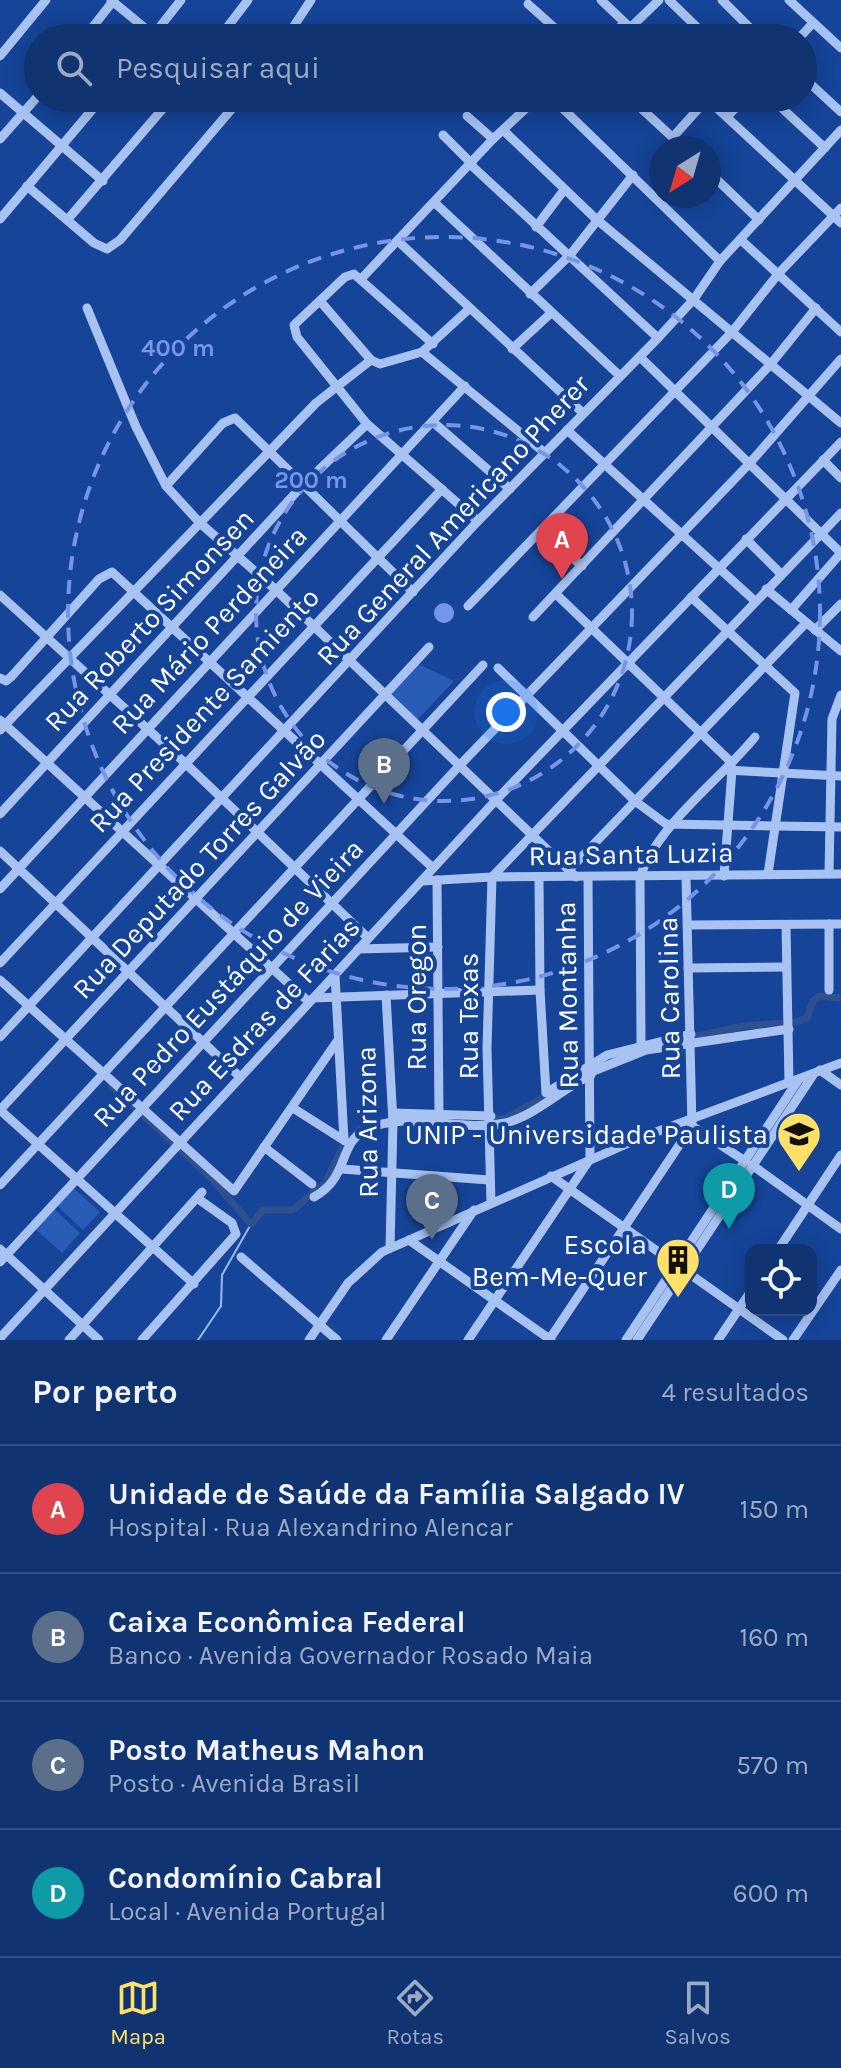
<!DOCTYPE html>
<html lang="pt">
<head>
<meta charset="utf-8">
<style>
	body { margin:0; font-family:Karla,sans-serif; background:#193b77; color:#f1f3f6 }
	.controls { position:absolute; right:24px; bottom:24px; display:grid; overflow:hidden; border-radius:16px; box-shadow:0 4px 20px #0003 }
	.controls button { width:72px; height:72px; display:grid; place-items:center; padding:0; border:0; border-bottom:2px solid #304e84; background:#103372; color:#f1f3f6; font:40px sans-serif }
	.compass { position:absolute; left:649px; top:136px; width:72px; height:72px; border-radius:50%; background:#103372; box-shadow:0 4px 20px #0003; rotate:217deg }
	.you { position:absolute; left:506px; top:712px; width:28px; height:28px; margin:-20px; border:6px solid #fff; border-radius:50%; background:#1a73e8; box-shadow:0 0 0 12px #1a73e833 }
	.badge { display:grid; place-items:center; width:52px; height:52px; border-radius:50%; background:#ffe069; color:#fff; font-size:26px; font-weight:700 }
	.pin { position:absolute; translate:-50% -66px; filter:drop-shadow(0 2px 4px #0008) }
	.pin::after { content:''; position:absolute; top:42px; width:28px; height:24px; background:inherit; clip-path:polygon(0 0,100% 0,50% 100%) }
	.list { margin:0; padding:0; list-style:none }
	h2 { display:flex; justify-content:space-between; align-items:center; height:104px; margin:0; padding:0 32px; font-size:34px }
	h2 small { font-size:26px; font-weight:400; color:#9caac4 }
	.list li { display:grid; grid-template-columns:52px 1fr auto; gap:24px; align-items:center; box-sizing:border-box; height:128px; padding:0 32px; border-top:2px solid #304e84 }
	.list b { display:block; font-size:30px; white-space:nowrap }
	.list p { margin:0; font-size:26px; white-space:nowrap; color:#9caac4 }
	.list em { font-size:26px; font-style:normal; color:#9caac4 }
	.icon { flex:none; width:44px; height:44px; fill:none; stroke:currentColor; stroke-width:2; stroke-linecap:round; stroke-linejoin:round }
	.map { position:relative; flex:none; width:841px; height:1340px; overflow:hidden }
	.search { position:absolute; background:#103372; box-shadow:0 4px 20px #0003; left:24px; right:24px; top:24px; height:88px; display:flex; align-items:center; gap:20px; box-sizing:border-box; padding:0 28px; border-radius:44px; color:#9caac4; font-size:30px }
	.sheet { height:616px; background:#103372 }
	nav { display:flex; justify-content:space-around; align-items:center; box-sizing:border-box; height:112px; border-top:2px solid #304e84; background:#103372; font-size:22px; color:#9caac4 }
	nav a { display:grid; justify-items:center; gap:4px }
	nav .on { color:#ffe069 }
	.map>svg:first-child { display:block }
	.green { fill:#295cb6 }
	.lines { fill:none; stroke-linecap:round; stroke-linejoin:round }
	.stream { stroke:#9abdf5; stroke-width:2 }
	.canal { stroke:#2f508f; stroke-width:7 }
	.minor { stroke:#a8c3f2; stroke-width:9 }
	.ring { fill:none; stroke:#7795e8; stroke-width:4; stroke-dasharray:14 10 }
	.labels { text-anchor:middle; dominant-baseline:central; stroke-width:8; stroke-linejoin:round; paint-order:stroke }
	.street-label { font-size:28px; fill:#fff; stroke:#154498 }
	.poi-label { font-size:28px; fill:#fff; stroke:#154498; text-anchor:end }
	.centre { fill:#7795e8; stroke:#154498; stroke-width:4 }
	.ring-label { font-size:24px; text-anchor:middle; font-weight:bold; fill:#7795e8; stroke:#154498; stroke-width:8; stroke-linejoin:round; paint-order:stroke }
</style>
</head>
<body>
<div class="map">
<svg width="841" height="1340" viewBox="0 0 841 1340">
	<rect width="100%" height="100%" fill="#154498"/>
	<!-- green -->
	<g class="green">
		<polygon points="418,664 454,681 416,721 389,694"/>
		<polygon points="71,1186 100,1212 83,1230 55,1204"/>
		<polygon points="50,1205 80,1233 62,1253 31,1225"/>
	</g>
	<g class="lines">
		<!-- stream -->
		<polyline class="stream" points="198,1340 221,1306 222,1275 251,1224"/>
		<!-- canal -->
		<g class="canal">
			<polyline points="688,1038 743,1026 796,1022 807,1018 813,1001 819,996 841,998"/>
			<polyline points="112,1087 209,1176 251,1224 263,1210 293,1210 325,1183 342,1148 361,1128"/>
			<polyline points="484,1119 505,1119 549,1094"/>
		</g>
		<!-- minor -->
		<g class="minor">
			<polyline points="111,0 157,38"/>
			<polyline points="601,0 641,38"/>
			<polyline points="669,0 708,38"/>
			<polyline points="722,0 760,38"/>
			<polyline points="789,0 841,48"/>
			<polyline points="528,4 566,38"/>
			<polyline points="630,28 659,0"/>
			<polyline points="84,38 114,0"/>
			<polyline points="151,38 181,0"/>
			<polyline points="219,38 248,0"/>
			<polyline points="286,38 311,0"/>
			<polyline points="606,38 625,23"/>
			<polyline points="799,38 813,23"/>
			<polyline points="0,56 46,0"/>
			<polyline points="803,77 841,112"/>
			<polyline points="0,93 103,181"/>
			<polyline points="552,98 720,261"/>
			<polyline points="630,98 684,148"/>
			<polyline points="706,98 841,223"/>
			<polyline points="771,98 825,148"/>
			<polyline points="467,116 493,139"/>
			<polyline points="727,117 745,98"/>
			<polyline points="503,130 596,219 841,423"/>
			<polyline points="443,135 472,164"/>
			<polyline points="673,137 707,99"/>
			<polyline points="0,139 38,96"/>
			<polyline points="471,165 658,338"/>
			<polyline points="709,172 759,220"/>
			<polyline points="27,186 94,243 107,249 120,240 241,98"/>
			<polyline points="435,203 620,376"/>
			<polyline points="0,219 102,98"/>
			<polyline points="68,219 172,98"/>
			<polyline points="536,227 564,190"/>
			<polyline points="741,240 841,332"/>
			<polyline points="399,242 583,413"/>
			<polyline points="362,278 493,139 537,98"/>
			<polyline points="530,294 570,255 633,175"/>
			<polyline points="320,301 371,360 380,364 422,352 469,309"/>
			<polyline points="87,308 136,427 166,486 200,523 276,590 576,877"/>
			<polyline points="433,344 354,274 345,277 294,325 297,337 367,424 478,521"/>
			<polyline points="512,349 550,314"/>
			<polyline points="422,352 545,453"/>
			<polyline points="640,357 841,553"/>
			<polyline points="433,422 510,489"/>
			<polyline points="567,430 755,601"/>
			<polyline points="823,460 841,478"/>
			<polyline points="166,486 223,423 235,418 413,592"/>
			<polyline points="541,531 582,566"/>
			<polyline points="746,539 781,574"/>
			<polyline points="766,589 841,651"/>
			<polyline points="0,595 184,762 368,938"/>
			<polyline points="557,595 732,763"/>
			<polyline points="691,597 795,693 768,874"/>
			<polyline points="468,606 732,332 779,273 841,208"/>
			<polyline points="791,610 841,553"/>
			<polyline points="533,617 770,365 816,308"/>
			<polyline points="815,630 841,604"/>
			<polyline points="498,668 635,801 666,824 841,827"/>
			<polyline points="0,678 6,681 11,677 99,579 112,572 433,868"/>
			<polyline points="0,720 309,1002"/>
			<polyline points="0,730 316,403 371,360"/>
			<polyline points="725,770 841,776"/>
			<polyline points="0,814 302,486 367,424"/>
			<polyline points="0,851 240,1077"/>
			<polyline points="569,870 806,623"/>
			<polyline points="829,874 832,719 841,695"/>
			<polyline points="724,876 732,770"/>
			<polyline points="539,878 540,990 546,1093 607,1055 691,1034"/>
			<polyline points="437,880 439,1115"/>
			<polyline points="422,881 492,877 841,874"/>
			<polyline points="0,889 465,386"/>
			<polyline points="689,925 841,924"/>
			<polyline points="786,925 789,1083"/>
			<polyline points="358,949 438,947"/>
			<polyline points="0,963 442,489"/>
			<polyline points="688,968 786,967"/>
			<polyline points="335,975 344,1140"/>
			<polyline points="0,980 234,1191 338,1040"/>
			<polyline points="829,990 829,924"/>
			<polyline points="386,995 393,1122 390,1248"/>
			<polyline points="313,998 540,990"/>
			<polyline points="0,1037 478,521 658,338 694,299 720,261 841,130"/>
			<path d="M641 1044 640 877C657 825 721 779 755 737"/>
			<polyline points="820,1070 841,1085"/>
			<polyline points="591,1072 646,1050 789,1029"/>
			<polyline points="293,1108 345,1141"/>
			<polyline points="0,1110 429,647"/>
			<polyline points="0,1110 194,1284"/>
			<polyline points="393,1113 491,1116"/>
			<polyline points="692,1126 745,1161"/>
			<polyline points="264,1147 312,1184"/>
			<polyline points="752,1165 841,1229"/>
			<polyline points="342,1169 489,1180"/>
			<polyline points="551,1176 783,1340"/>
			<polyline points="0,1185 483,665"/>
			<path d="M314 1197C349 1178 338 1145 364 1131 407 1108 459 1133 505 1123 535 1116 563 1088 591 1075"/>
			<polyline points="491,1203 487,1048 492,877 841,513"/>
			<polyline points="409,1240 551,1340"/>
			<polyline points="0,1249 99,1340"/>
			<polyline points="778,1250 841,1155"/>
			<polyline points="241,1257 337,1340"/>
			<polyline points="0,1262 460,765 749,464 841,359"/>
			<polyline points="0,1338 496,800 841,442"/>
			<polyline points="69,1340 202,1192"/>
			<polyline points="142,1340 236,1234 232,1223 197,1198"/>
			<polyline points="309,1340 348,1283 382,1252 640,1138 841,1063"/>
			<polyline points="386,1340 474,1210"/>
			<polyline points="468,1340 590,1159 588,878"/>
			<polyline points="549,1340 692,1126 686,877"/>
			<polyline points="626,1340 799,1079"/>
			<polyline points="637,1340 813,1075"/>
			<polyline points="718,1340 751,1291"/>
			<polyline points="793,1340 841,1270"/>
		</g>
	</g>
	<!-- distance rings -->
	<g class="ring">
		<circle cx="444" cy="613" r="188"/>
		<circle cx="444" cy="613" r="376"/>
	</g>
	<!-- icons -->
	<defs>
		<g id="university-pin" transform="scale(2.3)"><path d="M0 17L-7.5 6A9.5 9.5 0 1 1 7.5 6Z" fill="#ffe069" stroke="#154498"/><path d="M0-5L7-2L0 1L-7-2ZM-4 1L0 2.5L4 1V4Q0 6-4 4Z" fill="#111"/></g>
		<g id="building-pin" transform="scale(2.3)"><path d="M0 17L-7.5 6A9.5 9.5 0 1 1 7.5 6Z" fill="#ffe069" stroke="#154498"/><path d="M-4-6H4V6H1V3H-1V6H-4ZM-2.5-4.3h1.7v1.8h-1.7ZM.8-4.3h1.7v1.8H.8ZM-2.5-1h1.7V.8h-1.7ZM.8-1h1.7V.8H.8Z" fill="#111"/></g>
	</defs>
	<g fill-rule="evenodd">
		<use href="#university-pin" x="799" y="1134"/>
		<use href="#building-pin" x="678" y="1260"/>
	</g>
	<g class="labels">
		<!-- street labels -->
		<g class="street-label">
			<text transform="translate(453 520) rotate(-47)">Rua General Americano Pherer</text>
			<text transform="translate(149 620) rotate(-47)">Rua Roberto Simonsen</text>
			<text transform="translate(209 630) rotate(-47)">Rua Mário Perdeneira</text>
			<text transform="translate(204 710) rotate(-47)">Rua Presidente Samiento</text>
			<text transform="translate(631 854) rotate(-1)">Rua Santa Luzia</text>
			<text transform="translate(199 864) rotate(-47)">Rua Deputado Torres Galvão</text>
			<text transform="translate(228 983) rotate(-47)">Rua Pedro Eustáquio de Vieira</text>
			<text transform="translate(567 995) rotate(-91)">Rua Montanha</text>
			<text transform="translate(416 997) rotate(-90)">Rua Oregon</text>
			<text transform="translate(669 998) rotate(-91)">Rua Carolina</text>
			<text transform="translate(468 1016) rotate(-90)">Rua Texas</text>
			<text transform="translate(264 1019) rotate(-47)">Rua Esdras de Farias</text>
			<text transform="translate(367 1122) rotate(-91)">Rua Arizona</text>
		</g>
		<!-- poi labels -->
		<g class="poi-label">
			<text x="768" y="1134">UNIP - Universidade Paulista</text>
			<text x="647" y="1244">Escola<tspan x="647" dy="32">Bem-Me-Quer</tspan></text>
		</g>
	</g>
	<circle cx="444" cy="613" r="12" class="centre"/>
	<g class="ring-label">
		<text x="178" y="356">400 m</text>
		<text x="311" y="488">200 m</text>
	</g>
</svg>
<div class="controls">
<button><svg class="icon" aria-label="locate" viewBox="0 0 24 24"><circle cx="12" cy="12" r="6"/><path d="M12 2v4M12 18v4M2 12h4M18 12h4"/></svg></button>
</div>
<svg class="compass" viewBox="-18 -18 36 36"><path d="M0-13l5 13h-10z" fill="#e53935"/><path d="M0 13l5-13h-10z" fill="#9caac4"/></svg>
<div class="you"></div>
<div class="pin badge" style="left:562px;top:579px;background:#e0444e">A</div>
<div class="pin badge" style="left:384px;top:804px;background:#5c6f8a">B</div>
<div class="pin badge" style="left:432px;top:1240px;background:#5c6f8a">C</div>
<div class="pin badge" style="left:729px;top:1229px;background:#0f9aa8">D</div>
<div class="search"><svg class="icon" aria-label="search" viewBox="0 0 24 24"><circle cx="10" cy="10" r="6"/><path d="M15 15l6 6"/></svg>Pesquisar aqui</div>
</div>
<section class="sheet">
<h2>Por perto<small>4 resultados</small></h2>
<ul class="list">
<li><span class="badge" style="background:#e0444e">A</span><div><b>Unidade de Saúde da Família Salgado IV</b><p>Hospital · Rua Alexandrino Alencar</p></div><em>150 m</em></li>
<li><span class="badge" style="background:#5c6f8a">B</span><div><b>Caixa Econômica Federal</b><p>Banco · Avenida Governador Rosado Maia</p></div><em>160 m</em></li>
<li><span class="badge" style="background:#5c6f8a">C</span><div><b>Posto Matheus Mahon</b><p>Posto · Avenida Brasil</p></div><em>570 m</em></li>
<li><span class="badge" style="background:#0f9aa8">D</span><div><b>Condomínio Cabral</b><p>Local · Avenida Portugal</p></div><em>600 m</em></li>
</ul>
</section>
<nav>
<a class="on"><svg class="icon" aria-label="map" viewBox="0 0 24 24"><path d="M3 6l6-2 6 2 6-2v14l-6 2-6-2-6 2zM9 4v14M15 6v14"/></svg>Mapa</a>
<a><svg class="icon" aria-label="directions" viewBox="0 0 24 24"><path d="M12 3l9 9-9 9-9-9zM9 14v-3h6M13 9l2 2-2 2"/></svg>Rotas</a>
<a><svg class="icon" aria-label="saved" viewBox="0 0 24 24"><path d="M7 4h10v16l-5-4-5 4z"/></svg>Salvos</a>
</nav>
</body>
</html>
